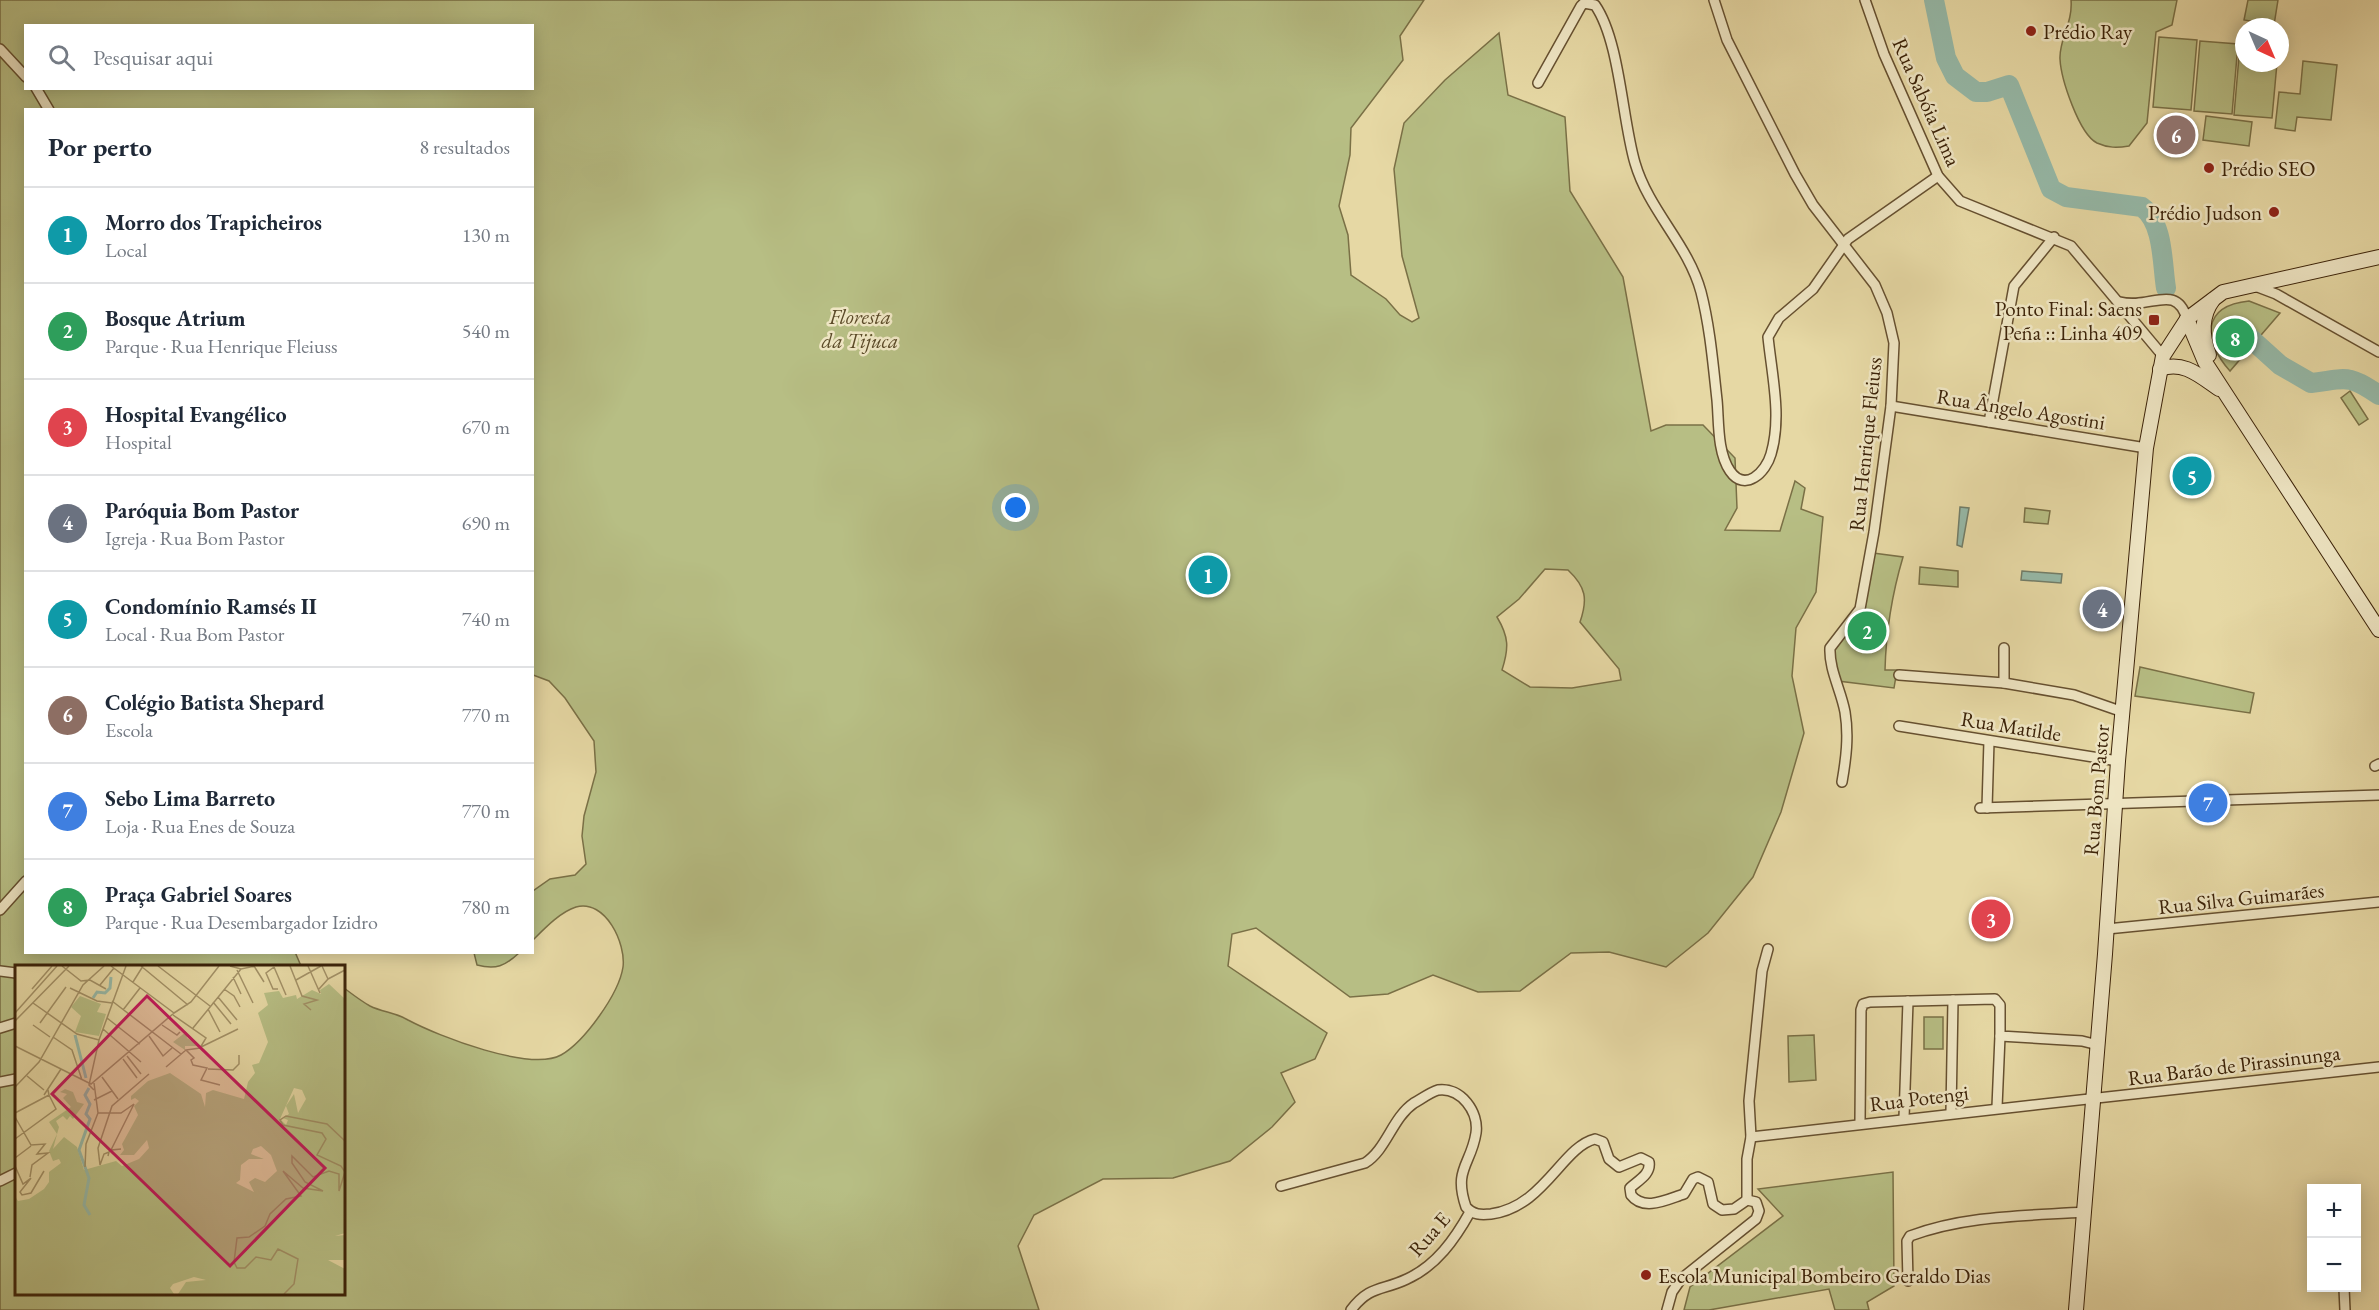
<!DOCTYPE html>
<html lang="pt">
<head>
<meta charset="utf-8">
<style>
	body { margin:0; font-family:"EB Garamond",serif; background:#f2f2f3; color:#1f2937 }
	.controls { position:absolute; right:18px; bottom:18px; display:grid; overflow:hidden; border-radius:0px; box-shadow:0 3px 15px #0003 }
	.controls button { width:54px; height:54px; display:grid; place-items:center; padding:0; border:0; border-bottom:2px solid #e0e1e3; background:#fff; color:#1f2937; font:30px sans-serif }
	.compass { position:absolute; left:2235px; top:18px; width:54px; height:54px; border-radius:50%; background:#fff; box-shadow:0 3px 15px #0003; rotate:136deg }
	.you { position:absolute; left:1016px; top:508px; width:21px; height:21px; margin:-15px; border:4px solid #fff; border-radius:50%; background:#1a73e8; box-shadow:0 0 0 9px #1a73e833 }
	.badge { display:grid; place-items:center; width:39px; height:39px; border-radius:50%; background:#8f2418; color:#fff; font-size:20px; font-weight:700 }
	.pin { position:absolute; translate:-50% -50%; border:3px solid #fff; box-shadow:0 2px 6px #0006 }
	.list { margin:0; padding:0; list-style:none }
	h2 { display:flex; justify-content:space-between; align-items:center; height:78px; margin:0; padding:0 24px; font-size:26px }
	h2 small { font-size:20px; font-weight:400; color:#747a83 }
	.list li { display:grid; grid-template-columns:39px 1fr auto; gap:18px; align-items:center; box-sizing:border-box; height:96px; padding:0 24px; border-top:2px solid #e0e1e3 }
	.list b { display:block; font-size:22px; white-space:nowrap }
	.list p { margin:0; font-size:20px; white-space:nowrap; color:#747a83 }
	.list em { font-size:20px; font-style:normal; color:#747a83 }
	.icon { flex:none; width:33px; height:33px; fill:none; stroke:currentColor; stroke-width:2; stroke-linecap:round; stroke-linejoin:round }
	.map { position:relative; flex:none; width:2379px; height:1310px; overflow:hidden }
	.search { position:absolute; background:#fff; box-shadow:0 3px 15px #0003; left:24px; top:24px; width:510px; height:66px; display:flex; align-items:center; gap:15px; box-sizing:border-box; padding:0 21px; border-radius:0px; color:#747a83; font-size:22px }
	.panel { position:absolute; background:#fff; box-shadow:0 3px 15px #0003; left:24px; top:108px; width:510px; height:846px; border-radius:0px }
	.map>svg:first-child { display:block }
	.green { fill:#b7be84; stroke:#7a7046; stroke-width:1.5; fill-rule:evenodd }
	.water { fill:#96b9a8; stroke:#727d68; stroke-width:1.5 }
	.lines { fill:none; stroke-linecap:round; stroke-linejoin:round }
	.river { stroke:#96b9a8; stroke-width:20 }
	.street-casing { stroke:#665030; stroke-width:12 }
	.secondary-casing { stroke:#3c2309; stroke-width:16 }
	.street { stroke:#efe6c4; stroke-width:9 }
	.secondary { stroke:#efe6c4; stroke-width:14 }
	.poi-dot { fill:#8f2418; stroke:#efe6c4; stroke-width:2 }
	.labels { text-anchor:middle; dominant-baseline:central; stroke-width:5; stroke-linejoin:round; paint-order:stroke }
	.poi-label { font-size:21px; fill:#3c2309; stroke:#efe6c4; text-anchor:start }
	.street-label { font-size:21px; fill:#3c2309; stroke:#efe6c4 }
	.park-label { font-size:21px; font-style:italic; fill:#5b4a28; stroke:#efe6c4 }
	.inset-river { fill:none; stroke:#96b9a8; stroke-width:3 }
	.inset-road { fill:none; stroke:#a29066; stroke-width:1.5 }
	.view { fill:#c2185b; fill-opacity:0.15; stroke:#c2185b; stroke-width:3 }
	.inset-edge { fill:none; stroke:#3c2309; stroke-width:3 }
</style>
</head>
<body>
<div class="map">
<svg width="2379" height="1310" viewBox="0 0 2379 1310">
	<rect width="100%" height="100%" fill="#e6d8a4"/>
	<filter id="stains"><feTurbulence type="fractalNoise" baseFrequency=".00333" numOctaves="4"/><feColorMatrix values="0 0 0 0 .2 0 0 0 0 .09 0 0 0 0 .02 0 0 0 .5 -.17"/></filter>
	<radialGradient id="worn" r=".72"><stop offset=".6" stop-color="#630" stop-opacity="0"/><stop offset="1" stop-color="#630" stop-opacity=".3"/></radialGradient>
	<!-- green -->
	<g class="green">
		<path d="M0 0H1424L1400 36 1403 60 1351 128 1350 155 1339 206 1348 235 1351 275 1386 299 1400 315 1412 322 1419 318 1402 256 1394 169 1404 123 1445 80 1499 33 1508 95 1565 117 1570 191 1623 277 1651 431 1666 425H1703L1735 458 1737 508 1725 530 1780 531 1795 481 1805 488 1801 509 1823 517 1816 592 1796 628 1792 676 1804 733 1781 812 1753 877 1708 933 1666 967 1609 952 1571 953 1520 991 1478 992 1433 975 1388 994 1350 997 1256 928 1232 934 1228 966 1327 1033 1315 1059 1281 1073 1295 1102 1272 1127 1230 1161 1173 1178 1103 1179 1034 1215 1018 1246 1039 1310H0ZM26 26H532V88H26ZM26 110H532L533 675 549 681 565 698 594 741 596 772 584 816 582 836 586 864 575 875 550 879 533 891V940C544 929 560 912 576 907 606 899 626 944 623 967 619 994 584 1042 561 1055 530 1072 438 1036 408 1020 397 1013 382 1012 370 1006 361 1001 352 994 344 988V1294H16V966H301L295 952H26ZM1545 569 1568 570C1586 587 1588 599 1580 622L1619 669 1621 680 1572 688 1530 687 1502 670C1509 648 1509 637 1497 617L1519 599Z"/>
		<path d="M2071 0H2177L2172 25 2156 32 2147 123 2129 146C2117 148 2108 148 2097 143 2079 134 2061 79 2060 59 2059 39 2073 23 2071 0Z"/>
		<polygon points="2248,0 2278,0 2274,25 2244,20"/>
		<polygon points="2159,37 2197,40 2191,110 2153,107"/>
		<polygon points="2200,41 2238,44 2232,114 2194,111"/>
		<polygon points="2240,45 2244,46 2244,63 2277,63 2272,118 2234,115"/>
		<polygon points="2303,61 2337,65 2331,120 2297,117 2295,131 2275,128 2279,92 2300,94"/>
		<polygon points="2206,116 2252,122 2249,146 2203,140"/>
		<path d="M2249 301 2280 313 2230 371C2203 341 2201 306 2249 301Z"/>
		<polygon points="2350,391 2368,419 2359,425 2341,398"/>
		<polygon points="2025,508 2050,511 2048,524 2024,522"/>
		<path d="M1873 553 1903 557C1892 594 1886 631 1885 670H1897L1894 688 1838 681 1830 649 1859 616Z"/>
		<polygon points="1920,567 1958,571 1958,587 1919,584"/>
		<polygon points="2140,667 2254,693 2250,713 2135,696"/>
		<path d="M474 953V952L519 953C505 966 496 970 477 965Z"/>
		<rect x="1924" y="1017" width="19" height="32"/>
		<polygon points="1814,1035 1816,1080 1789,1082 1788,1036"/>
		<polygon points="1893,1172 1894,1286 1867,1302 1869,1310 1835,1310 1829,1289 1709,1310 1684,1310 1690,1287 1783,1216 1758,1189"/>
	</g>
	<!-- water -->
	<g class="water">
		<polygon points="1960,507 1969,508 1962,547 1957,545"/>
		<polygon points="2022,571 2062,574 2061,583 2021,580"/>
	</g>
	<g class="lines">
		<!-- river -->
		<g class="river">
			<path d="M1934 0 1946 58 1955 76 1976 92H1987L2009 85 2051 189 2066 197 2142 207C2164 223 2162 264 2166 288"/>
			<path d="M2250 338 2280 365 2311 383C2346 379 2347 373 2379 395"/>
		</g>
		<!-- street casing -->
		<g class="street-casing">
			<g id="street">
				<path d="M1714 0 1727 40 1795 174 1813 205 1875 285 1887 313 1894 343 1891 406 1874 532 1860 609 1830 648C1829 670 1841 690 1845 712 1849 736 1846 759 1842 782"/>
				<polyline points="1865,0 1884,54 1938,176 1960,201 2071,246 2163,356"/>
				<polyline points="0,49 26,77"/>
				<path d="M1538 83 1581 6 1584 3 1595 5C1620 41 1622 119 1635 163 1649 211 1688 244 1701 292 1710 327 1713 364 1717 400 1719 421 1717 452 1730 471 1745 493 1766 472 1771 454 1782 417 1772 376 1768 337L1779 318 1813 289 1848 239 1938 176"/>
				<polyline points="36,88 49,110"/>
				<polyline points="2255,286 2276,294 2379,352"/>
				<path d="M2120 302C2150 310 2176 282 2187 319"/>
				<polyline points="1891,406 2146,448"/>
				<polyline points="1989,422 2014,286 2054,237"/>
				<polyline points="1899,675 2004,683 2074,695 2123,712"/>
				<polyline points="2004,683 2004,648"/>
				<polyline points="1899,726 2118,761"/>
				<polyline points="2375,766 2379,764"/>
				<polyline points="1980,808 2379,795"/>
				<polyline points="1987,808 1989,741"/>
				<polyline points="0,910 26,881"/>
				<polyline points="2107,929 2379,902"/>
				<polyline points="0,971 16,973"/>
				<polyline points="0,1028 16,1023"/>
				<polyline points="0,1082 16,1079"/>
				<polyline points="1997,1107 2000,1036"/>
				<polyline points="1951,1112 1953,1000"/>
				<polyline points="1904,1118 1908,1001"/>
				<polyline points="1860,1122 1861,1010 1863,1004 1870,1002 1995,999 2000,1005 2000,1036 2082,1041 2098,1045"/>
				<path d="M1751 1137C1960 1112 2170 1091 2379 1067"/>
				<polyline points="0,1181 16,1173"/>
				<path d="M1281 1186 1365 1163C1387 1149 1392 1118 1414 1103 1421 1099 1431 1092 1438 1090 1461 1087 1479 1112 1476 1133 1471 1165 1453 1169 1466 1207 1473 1215 1481 1215 1491 1214 1544 1207 1562 1147 1595 1139L1603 1142 1609 1159 1619 1167 1641 1158 1649 1162C1651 1174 1639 1180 1630 1188L1631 1195C1644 1212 1668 1199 1684 1194L1693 1179 1698 1177 1708 1182 1713 1204 1722 1210 1734 1209 1747 1200 1756 1202 1759 1211 1756 1219 1681 1279 1672 1292 1667 1310"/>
				<polyline points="1747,1200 1747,1159 1751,1137 1749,1101 1762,971 1768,949"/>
				<path d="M1908 1281 1907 1241 1910 1236C1966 1215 2026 1216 2085 1212"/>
				<polyline points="2344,1288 2345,1310"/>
				<path d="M1351 1310C1370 1285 1382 1291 1407 1279 1436 1266 1455 1239 1470 1212"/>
			</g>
		</g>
		<!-- secondary casing -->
		<g class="secondary-casing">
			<g id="secondary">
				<polyline points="2187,319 2205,362 2379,630"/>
				<path d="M2209 355C2202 336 2200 317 2213 300"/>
				<path d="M2160 369C2183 360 2200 376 2219 389"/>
				<polyline points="2076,1310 2105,954 2118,761 2146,448 2163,356 2187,319 2223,292 2379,257"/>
			</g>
		</g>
		<!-- street -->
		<use href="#street" class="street"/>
		<!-- secondary -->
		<use href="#secondary" class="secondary"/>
	</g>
	<!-- markers -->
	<g class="poi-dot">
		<circle cx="2031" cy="31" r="6"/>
		<circle cx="2209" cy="168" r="6"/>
		<circle cx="2274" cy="212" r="6"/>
		<rect x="2148" y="314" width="12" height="12" rx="3"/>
		<circle cx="1646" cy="1275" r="6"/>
	</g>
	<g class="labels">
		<!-- poi labels -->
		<g class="poi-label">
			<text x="2043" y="31">Prédio Ray</text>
			<text x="2221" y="168">Prédio SEO</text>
			<text x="2262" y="212" text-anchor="end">Prédio Judson</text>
			<text x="2142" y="308" text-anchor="end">Ponto Final: Saens<tspan x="2142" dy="24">Peña :: Linha 409</tspan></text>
			<text x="1658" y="1275">Escola Municipal Bombeiro Geraldo Dias</text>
		</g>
		<!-- street labels -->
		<g class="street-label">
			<text transform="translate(1927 102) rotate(66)">Rua Sabóia Lima</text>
			<text transform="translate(2021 409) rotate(9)">Rua Ângelo Agostini</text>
			<text transform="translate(1865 444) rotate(-84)">Rua Henrique Fleiuss</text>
			<text transform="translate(2011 726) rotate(9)">Rua Matilde</text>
			<text transform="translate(2096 790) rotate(-85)">Rua Bom Pastor</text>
			<text transform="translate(2241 898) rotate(-6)">Rua Silva Guimarães</text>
			<text transform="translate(2234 1065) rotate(-7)">Rua Barão de Pirassinunga</text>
			<text transform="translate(1919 1098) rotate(-7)">Rua Potengi</text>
			<text transform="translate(1429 1234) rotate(-49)">Rua E</text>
		</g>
		<!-- park labels -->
		<g class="park-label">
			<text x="860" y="316">Floresta<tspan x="860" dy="24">da Tijuca</tspan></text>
		</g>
	</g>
	<!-- overview -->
	<g transform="translate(15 965)">
		<rect width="330" height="330" fill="#e6d8a4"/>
		<path d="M314 19 330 34V268L320 271 330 270V295H313L330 304V329H163L171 317 191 315 179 312 158 319 155 323 159 329H0V231L3 236 14 234 29 224 34 217V207L46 198 44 194 38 196 34 186 42 169 34 157 56 142 48 133 52 129 45 127 50 124 58 127 62 137 69 139 58 154 55 151 52 155 48 151 41 156 44 162 38 184 49 172 62 182 69 205 101 196 107 201 124 194 134 183 132 175 119 190H105L109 185 107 179 123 150 119 141 124 136 120 133 116 135V131L133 116 155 108 186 129 190 142 191 128 198 125 229 134 233 117 240 108 237 100 244 98 253 77 243 48 253 40 249 28 264 26 268 33 281 30 282 34 297 25 306 29 305 25ZM279 123 287 125 291 134 283 148 279 129 271 141 274 149 268 153 273 155 271 160 265 154ZM246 181 256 190 262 206 250 217 240 213 234 217 239 227 221 218 225 215 226 200 234 194H249L236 189 238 184ZM65 31 86 39 82 47 91 49 84 71 60 67 66 51 56 42ZM171 67 172 73 184 81H170V85L158 77Z" fill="#b7be84" fill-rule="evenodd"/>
		<path class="inset-river" d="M78 33 82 27 90 28 95 23 96 12M60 70 71 113M74 123 70 130 75 139 71 149 75 154 64 185 74 213 69 240 75 250"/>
		<path class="inset-road" d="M47 1 66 16 75 15 91 24M96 1 159 48M126 1 173 40M143 1 195 41M215 1 226 4 240 1M239 1 249 17M275 1 287 31 302 35 289 39 296 45M293 1 305 28M259 2 251 8 258 24H263M259 2 271 30M222 5 238 38M218 12 226 29M313 14 330 5M281 15 306 1M118 17 128 1M85 20 99 3M55 23 82 36 97 38M17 24 37 1M209 24 219 31 225 42M304 24 313 14 307 1M203 32 222 55M97 36 166 89M198 37 216 59M18 38 62 69 84 75M193 44 205 67M108 45 125 23M0 48 42 1M159 48 176 37 204 1M158 50 191 73 185 83 171 85 179 93 176 95 178 100 192 103 186 115 205 120M92 53 125 79M0 56 54 1M25 58 51 22M18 60 35 72M147 60 162 70 165 67M178 63 226 4M88 64 126 97M134 71 148 91 157 83M38 72 57 85 67 115M0 81 76 119 159 48M186 82 223 64M112 91 126 109M108 94 122 113M151 102 171 85M193 104 218 105 224 99V90M12 111 29 125M87 112 103 134M0 122 24 97 68 20 89 1M79 125 74 120 84 75 111 1M29 130 46 104M79 135 97 126M0 148 34 130 33 125M83 148H106L119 139 96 185 106 184M0 152 16 180 30 179 22 189 33 188 17 200 15 212M0 174 41 144 34 130M93 191 94 187 89 189 85 200 83 183 97 141 134 109M0 193 16 181M0 201 8 219 16 213 5 227 7 230 16 228 29 206M70 202 71 179 83 148 79 118M269 329 279 319 283 294 263 284 256 295 241 292 230 303H222L219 297 222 273 234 272 250 261 255 249 271 234 286 231 268 206 288 223 308 226 290 217 277 198V191L298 212 314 206 324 209V226L330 207 326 201 302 190 311 174 307 168 268 160 265 155 271 151 312 159 330 176"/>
		<path class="view" d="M132 31 310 203 215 301 37 129Z"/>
		<rect width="330" height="330" class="inset-edge"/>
	</g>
	<rect width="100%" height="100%" filter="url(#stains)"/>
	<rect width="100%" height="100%" fill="url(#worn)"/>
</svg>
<div class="controls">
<button>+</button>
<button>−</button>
</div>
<svg class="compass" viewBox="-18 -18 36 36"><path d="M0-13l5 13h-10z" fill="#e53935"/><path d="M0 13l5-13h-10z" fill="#747a83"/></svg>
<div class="you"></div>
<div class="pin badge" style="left:1208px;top:575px;background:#0f9aa8">1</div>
<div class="pin badge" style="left:1867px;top:631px;background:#2e9e5b">2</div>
<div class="pin badge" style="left:1991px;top:919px;background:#e0444e">3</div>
<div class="pin badge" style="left:2102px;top:609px;background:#6b7280">4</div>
<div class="pin badge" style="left:2192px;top:476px;background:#0f9aa8">5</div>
<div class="pin badge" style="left:2176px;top:135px;background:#8d6e63">6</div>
<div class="pin badge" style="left:2208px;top:803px;background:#3f7fe0">7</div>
<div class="pin badge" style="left:2235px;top:338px;background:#2e9e5b">8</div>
<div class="search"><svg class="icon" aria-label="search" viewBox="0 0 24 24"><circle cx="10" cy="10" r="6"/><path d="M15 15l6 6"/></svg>Pesquisar aqui</div>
<section class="panel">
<h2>Por perto<small>8 resultados</small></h2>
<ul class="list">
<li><span class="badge" style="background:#0f9aa8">1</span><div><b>Morro dos Trapicheiros</b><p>Local</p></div><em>130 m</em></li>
<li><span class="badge" style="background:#2e9e5b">2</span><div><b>Bosque Atrium</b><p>Parque · Rua Henrique Fleiuss</p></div><em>540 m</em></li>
<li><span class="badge" style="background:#e0444e">3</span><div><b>Hospital Evangélico</b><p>Hospital</p></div><em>670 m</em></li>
<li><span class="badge" style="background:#6b7280">4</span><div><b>Paróquia Bom Pastor</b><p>Igreja · Rua Bom Pastor</p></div><em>690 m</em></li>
<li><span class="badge" style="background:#0f9aa8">5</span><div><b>Condomínio Ramsés II</b><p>Local · Rua Bom Pastor</p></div><em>740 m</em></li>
<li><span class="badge" style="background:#8d6e63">6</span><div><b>Colégio Batista Shepard</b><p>Escola</p></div><em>770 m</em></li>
<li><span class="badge" style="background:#3f7fe0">7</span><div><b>Sebo Lima Barreto</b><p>Loja · Rua Enes de Souza</p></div><em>770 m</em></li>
<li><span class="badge" style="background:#2e9e5b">8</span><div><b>Praça Gabriel Soares</b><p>Parque · Rua Desembargador Izidro</p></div><em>780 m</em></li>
</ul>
</section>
</div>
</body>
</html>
